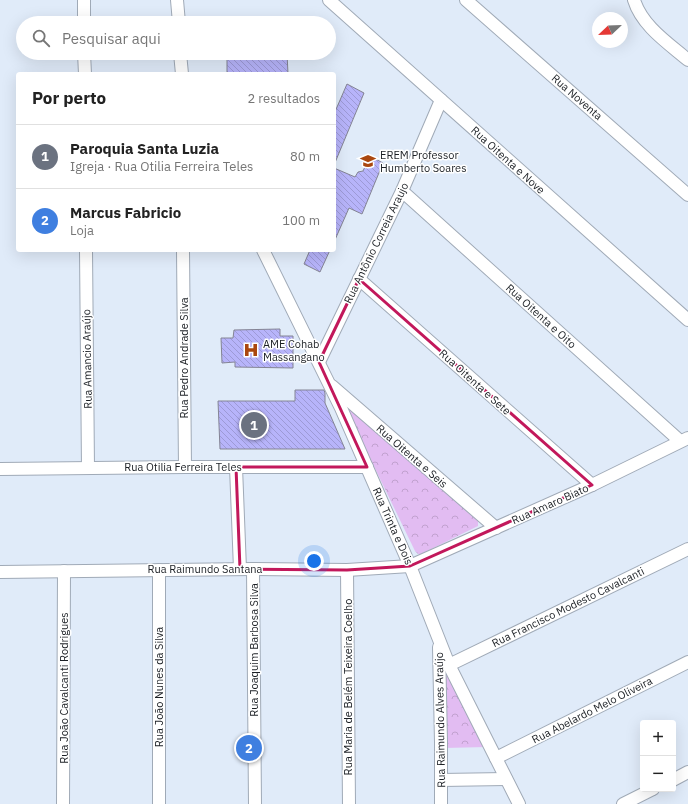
<!DOCTYPE html>
<html lang="pt">
<head>
<meta charset="utf-8">
<style>
	body { margin:0; font-family:"IBM Plex Sans",sans-serif; background:#f6f6f6; color:#222 }
	.controls { position:absolute; right:12px; bottom:12px; display:grid; overflow:hidden; border-radius:4px; box-shadow:0 4px 16px #0002 }
	.controls button { width:36px; height:36px; display:grid; place-items:center; padding:0; border:0; border-bottom:1px solid #e0e0e0; background:#fff; color:#222; font:20px sans-serif }
	.compass { position:absolute; left:592px; top:12px; width:36px; height:36px; border-radius:50%; background:#fff; box-shadow:0 4px 16px #0002; rotate:247deg }
	.you { position:absolute; left:314px; top:561px; width:14px; height:14px; margin:-10px; border:3px solid #fff; border-radius:50%; background:#1a73e8; box-shadow:0 0 0 6px #1a73e833 }
	.badge { display:grid; place-items:center; width:26px; height:26px; border-radius:50%; background:#1a73e8; color:#fff; font-size:13px; font-weight:700 }
	.pin { position:absolute; translate:-50% -50%; border:2px solid #fff; box-shadow:0 1px 4px #0006 }
	.list { margin:0; padding:0; list-style:none }
	h2 { display:flex; justify-content:space-between; align-items:center; height:52px; margin:0; padding:0 16px; font-size:17px }
	h2 small { font-size:13px; font-weight:400; color:#767676 }
	.list li { display:grid; grid-template-columns:26px 1fr auto; gap:12px; align-items:center; box-sizing:border-box; height:64px; padding:0 16px; border-top:1px solid #e0e0e0 }
	.list b { display:block; font-size:15px; white-space:nowrap }
	.list p { margin:0; font-size:13px; white-space:nowrap; color:#767676 }
	.list em { font-size:13px; font-style:normal; color:#767676 }
	.icon { flex:none; width:22px; height:22px; fill:none; stroke:currentColor; stroke-width:2; stroke-linecap:round; stroke-linejoin:round }
	.map { position:relative; flex:none; width:688px; height:804px; overflow:hidden }
	.search { position:absolute; background:#fff; box-shadow:0 4px 16px #0002; left:16px; top:16px; width:320px; height:44px; display:flex; align-items:center; gap:10px; box-sizing:border-box; padding:0 14px; border-radius:22px; color:#767676; font-size:15px }
	.panel { position:absolute; background:#fff; box-shadow:0 4px 16px #0002; left:16px; top:72px; width:320px; height:180px; border-radius:4px }
	.map>svg:first-child { display:block }
	.park { fill:url(#park-crowns) }
	.building { fill:url(#building-back-hatch); stroke:#848494 }
	.lines { fill:none; stroke-linecap:round; stroke-linejoin:round }
	.minor-casing { stroke:#a0aab7; stroke-width:14 }
	.minor { stroke:#fff; stroke-width:12 }
	.marked { fill:none; stroke:#c2185b; stroke-width:3; stroke-linejoin:round }
	.labels { text-anchor:middle; dominant-baseline:central; stroke-width:3; stroke-linejoin:round; paint-order:stroke }
	.street-label { font-size:11px; fill:#1b1f24; stroke:#fff }
	.poi-label { font-size:11px; fill:#1b1f24; stroke:#fff; text-anchor:start }
</style>
</head>
<body>
<div class="map">
<svg width="688" height="804" viewBox="0 0 688 804">
	<defs>
		<pattern id="park-crowns" width="20" height="18" patternUnits="userSpaceOnUse"><rect width="20" height="18" fill="#e2bcf2"/><path d="M2 6a3 3 0 1 1 6 0M12 15a3 3 0 1 1 6 0" fill="none" stroke="#c1a1cf"/></pattern>
		<pattern id="building-back-hatch" width="6" height="6" patternUnits="userSpaceOnUse"><rect width="6" height="6" fill="#b7b4fa"/><path d="M-1 5l2 2M0 0l6 6M5-1l2 2" fill="none" stroke="#9d9ad6"/></pattern>
	</defs>
	<rect width="100%" height="100%" fill="#e0ebf9"/>
	<!-- park -->
	<g class="park">
		<polygon points="349,410 353,410 478,521 478,526 421,554 418,554 415,551 348,413"/>
		<polygon points="443,664 487,747 444,748"/>
	</g>
	<!-- building -->
	<g class="building">
		<polygon points="227,53 287,53 288,74 227,74"/>
		<polygon points="347,84 364,93 334,165 334,114"/>
		<polygon points="370,156 383,163 362,214 349,208 334,242 334,168 355,177 358,172 363,171"/>
		<polygon points="310,250 330,250 320,272 304,264"/>
		<polygon points="280,329 280,336 293,336 293,368 235,367 235,362 222,363 221,338 233,338 234,330"/>
		<polygon points="295,390 324,390 325,393 325,403 345,449 220,449 218,401 295,401"/>
	</g>
	<g class="lines">
		<!-- minor casing -->
		<g class="minor-casing">
			<g id="minor">
				<polyline points="84,0 84,23"/>
				<polyline points="177,0 179,23"/>
				<polyline points="329,0 688,320"/>
				<polyline points="466,0 688,195"/>
				<path d="M634 0C642 26 668 43 688 60"/>
				<polyline points="84,53 85,74"/>
				<polyline points="180,53 182,74"/>
				<polyline points="402,191 680,441"/>
				<polyline points="86,250 88,468"/>
				<polyline points="183,250 185,467"/>
				<polyline points="263,250 341,408 410,566 449,665 519,804"/>
				<polyline points="359,279 592,485"/>
				<polyline points="319,362 402,191 441,100"/>
				<polyline points="332,386 496,528"/>
				<polyline points="236,467 240,569"/>
				<polyline points="0,469 185,467 367,467"/>
				<polyline points="253,569 255,804"/>
				<polyline points="347,570 349,804"/>
				<polyline points="0,572 253,569 347,570 410,566 592,485 688,438"/>
				<polyline points="439,647 441,742 441,804"/>
				<polyline points="449,665 688,549"/>
				<polyline points="496,758 688,662"/>
				<polyline points="441,780 506,779"/>
				<polyline points="673,780 688,772"/>
				<polyline points="63,804 64,571"/>
				<polyline points="159,804 159,570"/>
				<polyline points="623,804 653,789"/>
			</g>
		</g>
		<!-- minor -->
		<use href="#minor" class="minor"/>
	</g>
	<!-- marked area -->
	<path class="marked" d="M359 279 592 485 410 566 347 570 240 569 236 467H367L319 362Z"/>
	<!-- icons -->
	<defs>
		<g id="school-bare" transform="scale(1.2)"><path d="M0-5L7-2L0 1L-7-2ZM-4 1L0 2.5L4 1V4Q0 6-4 4Z" fill="#aa470f" stroke="#fff" stroke-width="2.5" paint-order="stroke"/></g>
		<g id="hospital-bare" transform="scale(1.2)"><path d="M-5-5h3v3.5h4V-5h3V5h-3V1.5h-4V5h-3Z" fill="#aa470f" stroke="#fff" stroke-width="2.5" paint-order="stroke"/></g>
	</defs>
	<g fill-rule="evenodd">
		<use href="#school-bare" x="368" y="161"/>
		<use href="#hospital-bare" x="251" y="350"/>
	</g>
	<g class="labels">
		<!-- street labels -->
		<g class="street-label">
			<text transform="translate(577 97) rotate(41)">Rua Noventa</text>
			<text transform="translate(508 160) rotate(42)">Rua Oitenta e Nove</text>
			<text transform="translate(376 243) rotate(-64)">Rua Antônio Correia Araujo</text>
			<text transform="translate(541 316) rotate(42)">Rua Oitenta e Oito</text>
			<text transform="translate(184 358) rotate(-90)">Rua Pedro Andrade Silva</text>
			<text transform="translate(87 359) rotate(-91)">Rua Amancio Araújo</text>
			<text transform="translate(475 382) rotate(42)">Rua Oitenta e Sete</text>
			<text transform="translate(412 456) rotate(41)">Rua Oitenta e Seis</text>
			<text x="183" y="467">Rua Otilia Ferreira Teles</text>
			<text transform="translate(550 504) rotate(-24)">Rua Amaro Biato</text>
			<text transform="translate(393 526) rotate(66)">Rua Trinta e Dois</text>
			<text x="205" y="569">Rua Raimundo Santana</text>
			<text transform="translate(568 607) rotate(-26)">Rua Francisco Modesto Cavalcanti</text>
			<text transform="translate(254 650) rotate(-90)">Rua Joaquim Barbosa Silva</text>
			<text transform="translate(159 687) rotate(-90)">Rua João Nunes da Silva</text>
			<text transform="translate(348 687) rotate(-90)">Rua Maria de Belém Teixeira Coelho</text>
			<text transform="translate(64 688) rotate(-90)">Rua João Cavalcanti Rodrigues</text>
			<text transform="translate(592 710) rotate(-27)">Rua Abelardo Melo Oliveira</text>
			<text transform="translate(440 720) rotate(-91)">Rua Raimundo Alves Araújo</text>
		</g>
		<!-- poi labels -->
		<g class="poi-label">
			<text x="380" y="155">EREM Professor<tspan x="380" dy="13">Humberto Soares</tspan></text>
			<text x="263" y="344">AME Cohab<tspan x="263" dy="13">Massangano</tspan></text>
		</g>
	</g>
</svg>
<div class="controls">
<button>+</button>
<button>−</button>
</div>
<svg class="compass" viewBox="-18 -18 36 36"><path d="M0-13l5 13h-10z" fill="#e53935"/><path d="M0 13l5-13h-10z" fill="#767676"/></svg>
<div class="you"></div>
<div class="pin badge" style="left:254px;top:425px;background:#6b7280">1</div>
<div class="pin badge" style="left:249px;top:748px;background:#3f7fe0">2</div>
<div class="search"><svg class="icon" aria-label="search" viewBox="0 0 24 24"><circle cx="10" cy="10" r="6"/><path d="M15 15l6 6"/></svg>Pesquisar aqui</div>
<section class="panel">
<h2>Por perto<small>2 resultados</small></h2>
<ul class="list">
<li><span class="badge" style="background:#6b7280">1</span><div><b>Paroquia Santa Luzia</b><p>Igreja · Rua Otilia Ferreira Teles</p></div><em>80 m</em></li>
<li><span class="badge" style="background:#3f7fe0">2</span><div><b>Marcus Fabricio</b><p>Loja</p></div><em>100 m</em></li>
</ul>
</section>
</div>
</body>
</html>
